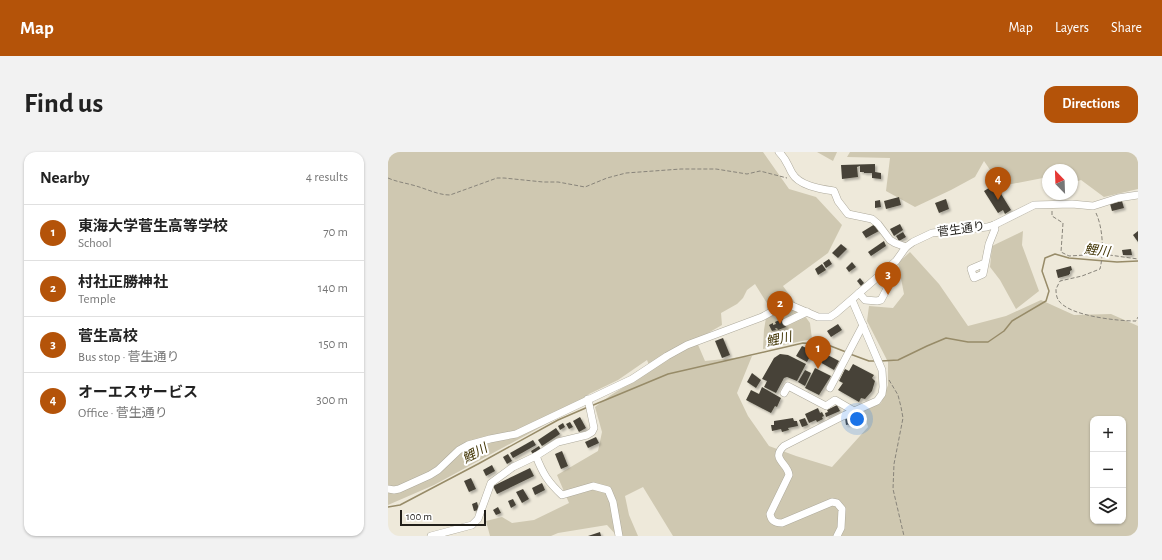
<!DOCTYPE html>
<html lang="en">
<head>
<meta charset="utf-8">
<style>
	body { margin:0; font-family:"Alegreya Sans","Noto Sans JP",sans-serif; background:#f2f2f2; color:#222 }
	.controls { position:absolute; right:12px; bottom:12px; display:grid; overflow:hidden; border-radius:8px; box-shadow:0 1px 3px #0004 }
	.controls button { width:36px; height:36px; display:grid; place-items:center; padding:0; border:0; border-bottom:1px solid #e0e0e0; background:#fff; color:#222; font:20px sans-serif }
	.compass { position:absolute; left:654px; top:12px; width:36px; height:36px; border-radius:50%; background:#fff; box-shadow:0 1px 3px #0004; rotate:337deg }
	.scale { position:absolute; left:12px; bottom:10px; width:86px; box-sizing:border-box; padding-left:4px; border:2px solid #211f1a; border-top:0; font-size:11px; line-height:14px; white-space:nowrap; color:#211f1a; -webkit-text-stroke:3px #fff; paint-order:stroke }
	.you { position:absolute; left:469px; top:267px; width:14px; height:14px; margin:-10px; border:3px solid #fff; border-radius:50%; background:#1a73e8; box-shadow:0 0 0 6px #1a73e833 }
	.badge { display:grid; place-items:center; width:26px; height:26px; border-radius:50%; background:#b45309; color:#fff; font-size:13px; font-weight:700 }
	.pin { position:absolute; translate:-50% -33px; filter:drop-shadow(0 1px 2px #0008) }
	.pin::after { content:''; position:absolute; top:21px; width:14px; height:12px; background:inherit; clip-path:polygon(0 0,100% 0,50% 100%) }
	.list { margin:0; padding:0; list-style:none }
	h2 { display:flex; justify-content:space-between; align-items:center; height:52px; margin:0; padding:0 16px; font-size:17px }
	h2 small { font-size:13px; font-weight:400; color:#767676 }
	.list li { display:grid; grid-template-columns:26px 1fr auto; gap:12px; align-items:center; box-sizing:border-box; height:56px; padding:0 16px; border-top:1px solid #e0e0e0 }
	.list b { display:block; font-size:15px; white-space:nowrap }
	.list p { margin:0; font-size:13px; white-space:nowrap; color:#767676 }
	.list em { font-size:13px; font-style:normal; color:#767676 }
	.icon { flex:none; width:22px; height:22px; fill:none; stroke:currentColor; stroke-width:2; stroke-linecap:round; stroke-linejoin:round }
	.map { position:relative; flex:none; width:750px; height:384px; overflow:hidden; border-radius:12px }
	header { display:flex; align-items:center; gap:24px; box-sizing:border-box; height:56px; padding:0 20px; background:#b45309; color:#fff }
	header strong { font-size:19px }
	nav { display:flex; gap:22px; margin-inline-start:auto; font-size:14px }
	.intro { display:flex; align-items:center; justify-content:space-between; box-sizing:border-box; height:96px; padding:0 24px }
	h1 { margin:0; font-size:28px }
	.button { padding:10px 18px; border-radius:12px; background:#b45309; color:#fff; font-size:14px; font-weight:700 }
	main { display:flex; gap:24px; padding:0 24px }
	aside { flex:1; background:#fff; border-radius:12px; box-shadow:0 1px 3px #0004 }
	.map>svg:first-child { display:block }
	.green { fill:#cfc8b1; fill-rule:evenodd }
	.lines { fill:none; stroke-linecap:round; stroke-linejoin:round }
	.stream { stroke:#978b68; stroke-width:1.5 }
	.building { fill:#474337; filter:url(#shadow) }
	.minor-casing { stroke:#aeaa9c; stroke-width:8 }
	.path { stroke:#88847a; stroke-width:1; stroke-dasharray:4 2; stroke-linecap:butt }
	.minor { stroke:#fff; stroke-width:7 }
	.labels { text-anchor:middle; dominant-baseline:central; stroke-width:4; stroke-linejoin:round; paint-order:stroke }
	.street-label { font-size:12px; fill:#211f1a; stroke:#fff }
	.water-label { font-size:13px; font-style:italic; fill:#423504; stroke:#fff }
</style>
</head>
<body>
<header>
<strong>Map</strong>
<nav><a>Map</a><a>Layers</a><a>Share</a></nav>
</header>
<div class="intro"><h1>Find us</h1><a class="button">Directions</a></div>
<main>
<aside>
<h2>Nearby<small>4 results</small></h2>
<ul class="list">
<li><span class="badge">1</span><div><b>東海大学菅生高等学校</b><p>School</p></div><em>70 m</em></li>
<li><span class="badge">2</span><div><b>村社正勝神社</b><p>Temple</p></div><em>140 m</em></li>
<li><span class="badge">3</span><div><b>菅生高校</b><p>Bus stop · 菅生通り</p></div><em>150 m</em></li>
<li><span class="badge">4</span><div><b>オーエスサービス</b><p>Office · 菅生通り</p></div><em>300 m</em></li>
</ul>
</aside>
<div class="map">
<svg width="750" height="384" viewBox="0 0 750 384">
	<defs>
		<filter id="shadow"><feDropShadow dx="2" dy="2" stdDeviation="1" flood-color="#0004"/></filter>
	</defs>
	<rect width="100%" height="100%" fill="#eee9da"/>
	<!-- green -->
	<g class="green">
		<path d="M0 0H375L401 37 428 45 454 73 440 101 395 134 422 171 424 187 375 197 376 178 380 153 367 132 359 138 355 146 349 152 333 161 334 173 308 188 317 209 364 204 349 241 360 264 381 294 408 304 444 315 480 275 475 258 493 251 500 233V210L479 169 481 154 505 156 516 142 510 111 522 100 551 132 580 174 618 164 653 148 686 163 723 162 750 174V384H285L255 335 237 344 241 363 250 384H229L219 373 170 381 163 384H102L98 369 114 365 124 371 146 368 181 351 169 323 210 299 214 280 207 255 223 243 263 218 259 208 230 228 201 242 196 249 166 268 46 333 0 353ZM705 267H735V369H705Z"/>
		<polygon points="429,0 449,0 445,9"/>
		<polygon points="462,0 750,0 750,37 716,45 693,28 684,31 684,18 660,18 660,25 613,34 596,9 587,25 563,38 527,55 498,39 502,6 459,5"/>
		<polygon points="635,79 634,93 651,139 628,157 612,128 602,115 604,94"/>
	</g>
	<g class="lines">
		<!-- stream -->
		<g class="stream">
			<polyline points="462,202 481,209 487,209"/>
			<polyline points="493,209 510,208 539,194 558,186 580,190 600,190 616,179 624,169 658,149 661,139 654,119 657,106 667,102 681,106 729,110 750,109"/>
			<polyline points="203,254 280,222 415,191 440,193 458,200"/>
			<polyline points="0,355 12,353 90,312 170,268 200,255"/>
		</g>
	</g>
	<!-- building -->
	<g class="building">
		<polygon points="487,12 487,20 493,21 493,27 484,26 484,21 476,21 476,20 472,20 472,14 469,15 470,25 454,27 453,13"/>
		<polygon points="607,32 623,58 617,62 615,58 610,61 596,39"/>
		<polygon points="511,45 513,53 498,57 496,49"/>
		<polygon points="558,47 561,57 551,61 547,51"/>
		<polygon points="492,48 493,55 487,56 487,49"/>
		<polygon points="734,49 736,56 724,59 722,52"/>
		<polygon points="487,72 491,79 478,86 474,80"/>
		<polygon points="512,72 515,78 506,84 502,77"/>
		<polygon points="750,79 750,90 745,83"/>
		<polygon points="515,80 518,85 511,89 508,84"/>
		<polygon points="496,89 498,94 483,104 480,100"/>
		<polygon points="453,92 459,97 450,106 444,101"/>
		<polygon points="743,97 744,103 735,103 734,98"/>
		<polygon points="441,107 444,112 438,116 435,111"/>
		<polygon points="464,110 468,115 461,120 458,116"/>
		<polygon points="434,112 438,118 430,123 427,117"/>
		<polygon points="683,114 684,118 682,119 682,122 681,122 681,123 670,126 668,118"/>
		<polygon points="472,126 476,131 473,134 469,129"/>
		<polygon points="395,166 398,175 390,178 389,176 387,176 388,178 384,179 381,173 385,171 385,173 388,172 387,170"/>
		<polygon points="450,172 454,178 443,185 439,179"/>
		<polygon points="335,186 342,203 334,206 327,189"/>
		<polygon points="414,194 425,199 419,210 408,204"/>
		<polygon points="428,199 431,201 432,199 451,209 446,218 430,209 430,207 426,203 425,201"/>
		<polygon points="392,202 400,203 418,212 409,229 399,225 396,226 388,241 376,235 379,229 374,227 386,206"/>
		<polygon points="465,212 486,223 484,226 487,229 484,239 477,247 473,246 471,250 450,238 455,231 451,229 457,217 461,219"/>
		<polygon points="427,216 443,224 431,243 417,236"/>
		<polygon points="417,218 423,221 417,234 410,230"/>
		<polygon points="364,221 373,228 368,236 359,230"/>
		<polygon points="374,235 393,246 389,255 387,254 383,261 358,248 363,238 371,242"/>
		<polygon points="449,253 452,259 438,265 437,261 440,260 439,258"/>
		<polygon points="430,256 432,261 434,260 436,264 434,265 435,267 429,270 428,268 421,271 417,262"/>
		<polygon points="472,263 474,270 458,273 457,266"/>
		<polygon points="192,265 198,276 191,280 185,269"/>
		<polygon points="405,266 406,269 409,269 410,274 400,276 401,278 394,280 393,277 384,279 383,273 386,273 386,269"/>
		<polygon points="417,266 420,273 414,275 411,268"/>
		<polygon points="182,270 185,275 181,277 178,272"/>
		<polygon points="175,271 177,275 172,278 170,274"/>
		<polygon points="168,276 172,282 154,294 150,288"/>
		<polygon points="208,285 211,291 200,296 197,290"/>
		<polygon points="145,288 148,293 125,306 122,301"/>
		<polygon points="151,294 153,298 145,303 143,299"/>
		<polygon points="174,299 180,314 173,317 167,302"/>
		<polygon points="120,302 124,309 119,312 115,305"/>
		<polygon points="104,313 107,319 98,324 95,318"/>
		<polygon points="142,316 146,324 109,342 105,334"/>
		<polygon points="83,326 88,337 81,340 76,329"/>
		<polygon points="154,331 157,338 147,343 144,336"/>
		<polygon points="135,337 141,347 134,351 128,340"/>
		<polygon points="125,347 128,353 123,356 120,349"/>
		<polygon points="89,350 91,358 86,359 84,352"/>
		<polygon points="110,355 113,361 108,363 105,358"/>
		<polygon points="212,380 213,384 200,384"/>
	</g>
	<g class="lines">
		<!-- minor casing -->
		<g class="minor-casing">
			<g id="minor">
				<path d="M391 0C399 8 399 12 404 21 411 34 433 37 446 39L450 49 460 62 484 67 490 72 502 88 507 91 518 95"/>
				<polyline points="597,111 583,117 586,126 595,122 601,92 607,77 606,73"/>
				<polyline points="471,141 477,148 489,149 493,148 502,131 500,116"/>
				<polyline points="398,170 419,160"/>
				<polyline points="442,236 475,173"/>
				<polyline points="396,241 400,234 438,254 447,248 466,259"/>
				<path d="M148 304C155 322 160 330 174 343L205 334 220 338 225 350 231 384"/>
				<polyline points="0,337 6,338 11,337 42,323 50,318 71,298 80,293 102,287 128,282 244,227 279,204 299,193 374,165 394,154 402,153 430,165 442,165 448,161 500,116 508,109 518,95 525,90 544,81 599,75 606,73 646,53 684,52 705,54 730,46 750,43"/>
				<polyline points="43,384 84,373 90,367 103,331 125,315 148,304 170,290 199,283 204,280 206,276 200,247"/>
				<path d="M449 384 453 376 454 357 449 351 444 350 394 371C387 371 383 369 382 362L401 323C400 311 382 307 396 294L455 264 489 249 494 242 495 235 494 218 464 148"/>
			</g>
		</g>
		<!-- path -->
		<g class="path">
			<path d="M0 26C9 30 18 31 28 34 39 37 50 43 62 43L109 26H116L155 30H170L197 35 219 26 238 21 293 17H328L359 22 372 19 399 26"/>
			<polyline points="664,59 664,64 675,71 673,100 681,104 714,102 750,107"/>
			<path d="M708 61C715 76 716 100 712 117L694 124 672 129 668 137C668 140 668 145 671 149 682 164 729 169 748 169L750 165"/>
			<polyline points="501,228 510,243 513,255 515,266 506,312 505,337 516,384"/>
		</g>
		<!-- minor -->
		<use href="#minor" class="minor"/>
	</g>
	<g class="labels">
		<!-- street labels -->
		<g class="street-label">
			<text transform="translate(573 77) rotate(-8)">菅生通り</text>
		</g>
		<!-- water labels -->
		<g class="water-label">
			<text transform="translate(709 99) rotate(7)">鯉川</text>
			<text transform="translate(391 188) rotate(-13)">鯉川</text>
			<text transform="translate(87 302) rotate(-28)">鯉川</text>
		</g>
	</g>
</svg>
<div class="controls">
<button>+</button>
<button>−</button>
<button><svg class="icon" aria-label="layers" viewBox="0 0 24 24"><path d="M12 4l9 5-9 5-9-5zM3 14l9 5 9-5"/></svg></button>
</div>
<svg class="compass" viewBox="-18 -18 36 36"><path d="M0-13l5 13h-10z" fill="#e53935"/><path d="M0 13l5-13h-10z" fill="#767676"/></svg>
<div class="scale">100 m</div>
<div class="you"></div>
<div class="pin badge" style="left:430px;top:217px">1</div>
<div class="pin badge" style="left:392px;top:172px">2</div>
<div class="pin badge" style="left:500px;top:143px">3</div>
<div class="pin badge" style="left:610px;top:48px">4</div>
</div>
</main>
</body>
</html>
